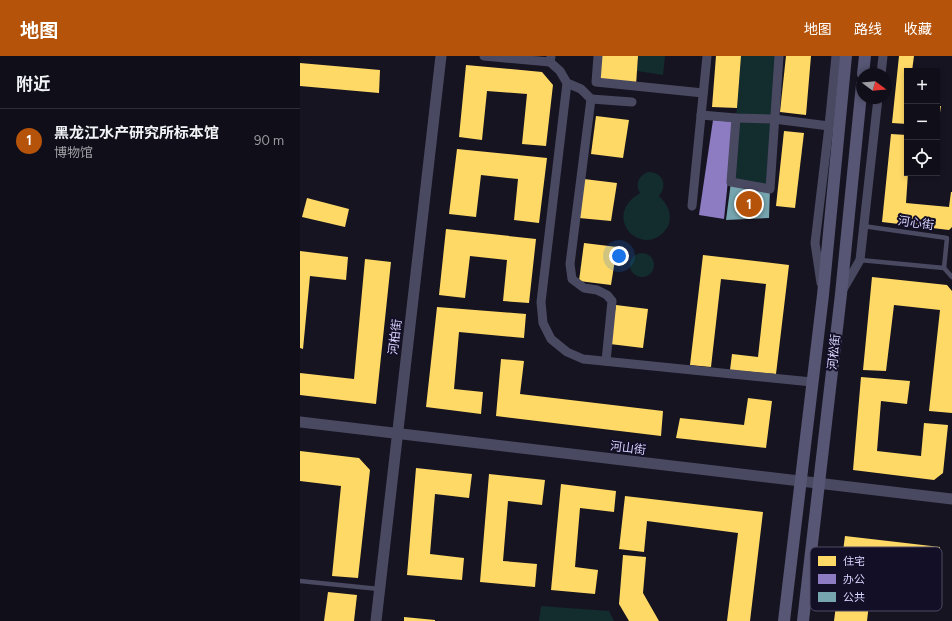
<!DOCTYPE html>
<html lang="zh">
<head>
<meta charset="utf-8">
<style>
	body { margin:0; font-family:Figtree,"Noto Sans SC",sans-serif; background:#1e1d26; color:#f1f3f6 }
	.controls { position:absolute; right:12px; top:12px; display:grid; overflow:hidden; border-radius:0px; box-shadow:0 2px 6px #0003 }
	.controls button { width:36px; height:36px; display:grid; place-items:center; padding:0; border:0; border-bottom:1px solid #302f38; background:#100f19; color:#f1f3f6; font:20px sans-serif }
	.compass { position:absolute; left:556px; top:12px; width:36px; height:36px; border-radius:50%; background:#100f19; box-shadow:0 2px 6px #0003; rotate:106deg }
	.you { position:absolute; left:319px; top:200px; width:14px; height:14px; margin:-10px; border:3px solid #fff; border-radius:50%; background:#1a73e8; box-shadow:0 0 0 6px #1a73e833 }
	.badge { display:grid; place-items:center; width:26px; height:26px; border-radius:50%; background:#b45309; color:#fff; font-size:13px; font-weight:700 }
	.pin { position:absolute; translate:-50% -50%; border:2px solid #fff; box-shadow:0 1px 4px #0006 }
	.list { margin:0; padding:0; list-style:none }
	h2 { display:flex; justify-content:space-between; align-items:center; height:52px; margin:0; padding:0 16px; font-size:17px }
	h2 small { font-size:13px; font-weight:400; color:#9c9ca2 }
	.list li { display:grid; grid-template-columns:26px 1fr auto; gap:12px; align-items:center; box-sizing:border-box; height:64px; padding:0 16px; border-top:1px solid #302f38 }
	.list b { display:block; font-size:15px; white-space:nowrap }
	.list p { margin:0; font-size:13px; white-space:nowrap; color:#9c9ca2 }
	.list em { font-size:13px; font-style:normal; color:#9c9ca2 }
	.icon { flex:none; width:22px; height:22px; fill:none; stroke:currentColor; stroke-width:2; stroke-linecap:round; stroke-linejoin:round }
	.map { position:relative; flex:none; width:652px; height:565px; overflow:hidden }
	header { display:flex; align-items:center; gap:24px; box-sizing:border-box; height:56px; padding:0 20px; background:#b45309; color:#fff }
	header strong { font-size:19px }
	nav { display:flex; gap:22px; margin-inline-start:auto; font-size:14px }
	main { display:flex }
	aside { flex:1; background:#100f19 }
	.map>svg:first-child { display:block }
	.green { fill:#132c2d }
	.homes { fill:#ffd966 }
	.offices { fill:#8e7cc3 }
	.public { fill:#76a5af }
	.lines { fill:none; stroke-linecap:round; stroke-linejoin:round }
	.service { stroke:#4a4962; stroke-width:4.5 }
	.minor { stroke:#4a4962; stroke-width:9 }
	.tertiary { stroke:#4a4962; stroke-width:11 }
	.secondary { stroke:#575674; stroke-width:12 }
	.labels { text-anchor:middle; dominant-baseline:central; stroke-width:4; stroke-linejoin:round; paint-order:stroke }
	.street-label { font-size:12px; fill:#d9d4ff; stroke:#130f26 }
	.key { fill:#130f26; stroke:#4e4a67; stroke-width:1 }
	.key-label { font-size:11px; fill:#d9d4ff }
</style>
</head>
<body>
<header>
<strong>地图</strong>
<nav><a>地图</a><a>路线</a><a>收藏</a></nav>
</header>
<main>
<aside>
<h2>附近<small></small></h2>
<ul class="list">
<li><span class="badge">1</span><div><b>黑龙江水产研究所标本馆</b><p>博物馆</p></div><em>90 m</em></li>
</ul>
</aside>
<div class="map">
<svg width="652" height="565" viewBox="0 0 652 565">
	<rect width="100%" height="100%" fill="#161421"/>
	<!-- green -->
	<g class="green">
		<polygon points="338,0 365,0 363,19 337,15"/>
		<polygon points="441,0 479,0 470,133 431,126"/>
		<path d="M348 116C363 116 368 129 359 140 367 148 372 156 369 168 368 171 365 175 362 178 340 197 310 167 330 145 332 142 336 140 340 137 335 128 338 120 348 116Z"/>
		<circle cx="342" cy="209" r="12"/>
		<polygon points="241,550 309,555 314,565 239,565"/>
	</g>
	<!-- homes -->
	<g class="homes">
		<polygon points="300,0 338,0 336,29 298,24"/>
		<polygon points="416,0 441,0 437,52 412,51"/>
		<polygon points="486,0 511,0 506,59 480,56"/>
		<polygon points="599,0 614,0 612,15 607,15 607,68 592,67"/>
		<polygon points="0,7 80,14 79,37 0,30"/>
		<polygon points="166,9 242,16 253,29 246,90 222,88 227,38 187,35 182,84 159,81"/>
		<polygon points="637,50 641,50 638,70 637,70"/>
		<polygon points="296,60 329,64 323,102 291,98"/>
		<polygon points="484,75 504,77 495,152 476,150"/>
		<polygon points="591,78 607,79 607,117 608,117 606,147 649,151 651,136 652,136 652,171 649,174 582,166"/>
		<polygon points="157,93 247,102 239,167 214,164 218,123 181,119 176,161 149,158"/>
		<polygon points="284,123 317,127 311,165 279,162"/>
		<polygon points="7,142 49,153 45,171 2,161"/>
		<polygon points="146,173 236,183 229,247 203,245 207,204 170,200 165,242 139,239"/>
		<polygon points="284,187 317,191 311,229 279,225"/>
		<polygon points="0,195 48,201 46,224 10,220 3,293 0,292"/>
		<polygon points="403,199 489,209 476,318 430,314 432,298 458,301 466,228 421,223 411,311 390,309"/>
		<polygon points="65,203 91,206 76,348 0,339 0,317 54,323"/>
		<polygon points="572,221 647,229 652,235 652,357 629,355 640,254 594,249 586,315 563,314"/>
		<polygon points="316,249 348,253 343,292 310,288"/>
		<polygon points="137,251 226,258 224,282 159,276 154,333 183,336 181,358 126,351"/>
		<polygon points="201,303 224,305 220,338 363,355 361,380 196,360"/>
		<polygon points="561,321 610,325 607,348 581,345 577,395 621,400 624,367 648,369 643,417 634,424 553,414"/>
		<polygon points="448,342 472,345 466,392 376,382 380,362 444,369"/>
		<polygon points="0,395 59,402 70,414 58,522 32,520 41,430 0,425"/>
		<polygon points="116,412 172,418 169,442 135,438 130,498 164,502 162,524 107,519"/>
		<polygon points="189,418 245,424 242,449 208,445 203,505 237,508 235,531 180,526"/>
		<polygon points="261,428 316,435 314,456 280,452 275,511 298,514 295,538 251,534"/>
		<polygon points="325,440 463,456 450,565 427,565 438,477 347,465 344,496 319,493"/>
		<polygon points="545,480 640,491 636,521 555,512 553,537 570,539 567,565 534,565"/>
		<polygon points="323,499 346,501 343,537 359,565 329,565 319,548"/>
		<polygon points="28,536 57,539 54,565 24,565"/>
		<polygon points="104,561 135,564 135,565 104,565"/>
	</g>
	<!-- offices -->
	<polygon class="offices" points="413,64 434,66 424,163 399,159"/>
	<!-- public -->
	<polygon class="public" points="431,126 470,133 469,162 426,164"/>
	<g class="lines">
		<!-- service -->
		<g class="service">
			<polyline points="560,204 644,212 647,182 563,170"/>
			<polyline points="644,212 652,221"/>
			<polyline points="0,525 79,533"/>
		</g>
		<!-- minor -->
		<g class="minor">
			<polyline points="184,0 250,6"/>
			<polyline points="251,0 250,6 260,15 267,27 281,33 291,43 270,208 272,223 284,232 297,234 307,239 312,245 306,305"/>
			<polyline points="298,0 296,26 403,37"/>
			<polyline points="581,18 583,0"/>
			<polyline points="267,27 241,246 243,267 251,283 267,296 283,303 512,326"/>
			<polyline points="291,43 332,46"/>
			<polyline points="401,59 436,62 474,63 529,70"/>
			<polyline points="436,62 431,126 470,133 479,0"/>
			<polyline points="392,150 407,0"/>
			<polyline points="521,227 515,187 529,70 536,0"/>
			<polyline points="542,235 560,204 578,42"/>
		</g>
		<!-- tertiary -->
		<g class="tertiary">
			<polyline points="0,366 652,443"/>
			<polyline points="76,565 141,0"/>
		</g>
		<!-- secondary -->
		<g class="secondary">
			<polyline points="563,18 565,0"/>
			<polyline points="484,565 523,239 546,0"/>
			<polyline points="503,565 541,238 562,28"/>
		</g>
	</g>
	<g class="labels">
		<!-- street labels -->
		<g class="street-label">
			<text transform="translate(616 167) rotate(8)">河心街</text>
			<text transform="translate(95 281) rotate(-83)">河柏街</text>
			<text transform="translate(534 296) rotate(-84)">河松街</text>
			<text transform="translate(328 392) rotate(7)">河山街</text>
		</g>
	</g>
	<!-- legend -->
	<rect x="510" y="491" width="132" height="64" rx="6" class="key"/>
	<rect x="518" y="500" width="18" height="10" fill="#ffd966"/>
	<rect x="518" y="518" width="18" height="10" fill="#8e7cc3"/>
	<rect x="518" y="536" width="18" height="10" fill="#76a5af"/>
	<g class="key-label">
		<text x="543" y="509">住宅</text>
		<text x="543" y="527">办公</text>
		<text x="543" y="545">公共</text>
	</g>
</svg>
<div class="controls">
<button>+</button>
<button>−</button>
<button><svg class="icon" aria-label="locate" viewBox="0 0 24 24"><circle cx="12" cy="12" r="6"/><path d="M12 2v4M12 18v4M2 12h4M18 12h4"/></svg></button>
</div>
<svg class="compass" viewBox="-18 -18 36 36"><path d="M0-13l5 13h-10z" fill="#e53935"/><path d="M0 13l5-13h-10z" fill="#9c9ca2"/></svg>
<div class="you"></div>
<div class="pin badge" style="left:449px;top:148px">1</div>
</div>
</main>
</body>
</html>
